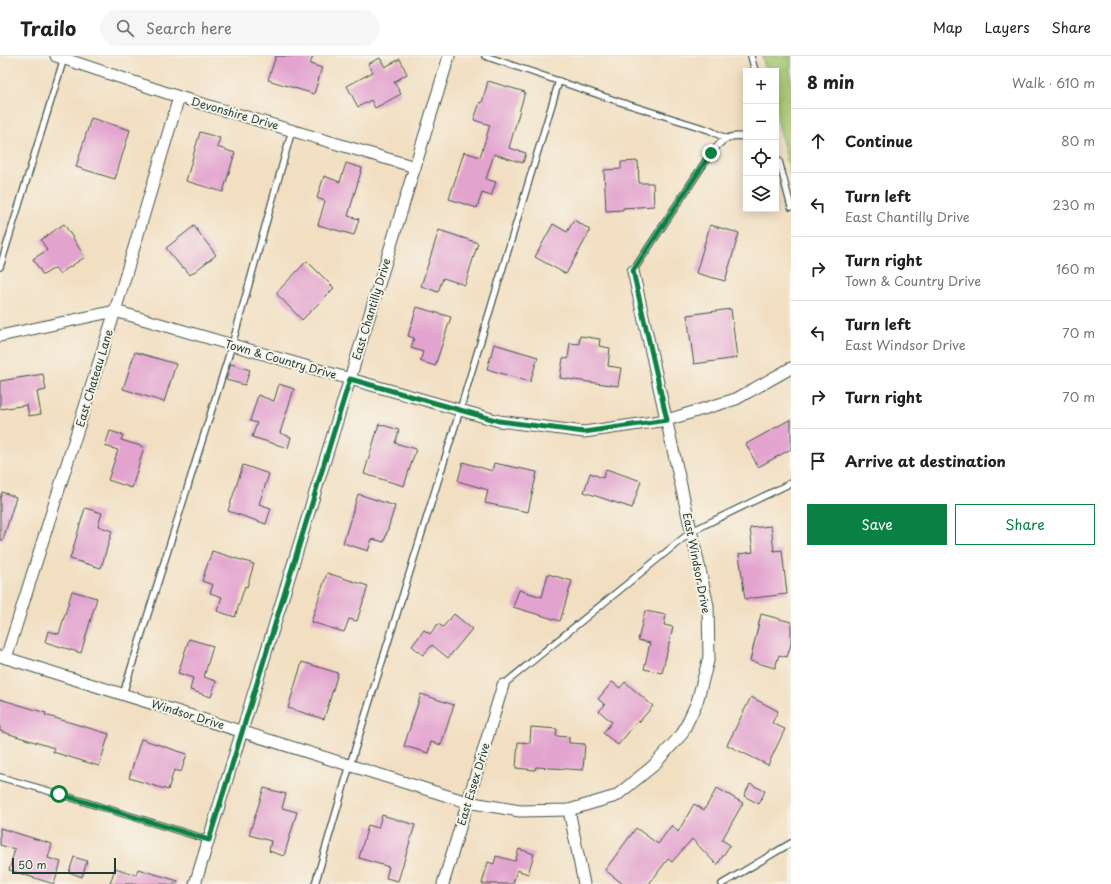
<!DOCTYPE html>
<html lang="en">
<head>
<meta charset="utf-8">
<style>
	body { margin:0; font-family:"Playpen Sans",sans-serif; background:#f6f6f6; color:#202124 }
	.controls { position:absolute; right:12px; top:12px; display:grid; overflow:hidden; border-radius:0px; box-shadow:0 2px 10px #0003 }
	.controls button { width:36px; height:36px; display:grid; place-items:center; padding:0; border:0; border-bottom:1px solid #e0e0e0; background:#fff; color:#202124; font:20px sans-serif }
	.scale { position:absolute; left:12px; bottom:10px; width:104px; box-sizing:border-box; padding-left:4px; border:2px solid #1f3d34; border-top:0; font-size:11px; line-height:14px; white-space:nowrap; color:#1f3d34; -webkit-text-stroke:3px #f7f3e8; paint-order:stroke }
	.stop { position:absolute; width:12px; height:12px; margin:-9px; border:3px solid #0b8043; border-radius:50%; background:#fff }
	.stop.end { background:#0b8043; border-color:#fff; box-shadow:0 1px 4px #0008 }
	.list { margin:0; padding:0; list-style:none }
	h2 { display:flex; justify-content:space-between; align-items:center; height:52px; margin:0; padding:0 16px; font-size:17px }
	h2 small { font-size:13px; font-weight:400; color:#757577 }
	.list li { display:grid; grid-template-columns:26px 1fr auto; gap:12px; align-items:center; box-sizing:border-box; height:64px; padding:0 16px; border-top:1px solid #e0e0e0 }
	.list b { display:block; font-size:15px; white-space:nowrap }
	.list p { margin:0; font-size:13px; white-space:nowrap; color:#757577 }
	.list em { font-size:13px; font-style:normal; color:#757577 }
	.actions { display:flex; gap:8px; padding:12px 16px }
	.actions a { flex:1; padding:9px 0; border:1px solid #0b8043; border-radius:0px; text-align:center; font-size:14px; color:#0b8043 }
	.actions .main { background:#0b8043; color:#fff }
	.icon { flex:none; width:22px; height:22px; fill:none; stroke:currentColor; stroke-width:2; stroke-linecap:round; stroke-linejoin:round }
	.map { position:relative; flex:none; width:791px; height:828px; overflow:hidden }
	header { display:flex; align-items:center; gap:24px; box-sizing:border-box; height:56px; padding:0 20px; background:#fff; border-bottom:1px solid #e0e0e0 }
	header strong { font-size:19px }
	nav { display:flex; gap:22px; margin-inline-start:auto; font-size:14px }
	.search { width:280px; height:36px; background:#f6f6f6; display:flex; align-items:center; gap:10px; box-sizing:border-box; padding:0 14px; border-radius:22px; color:#757577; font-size:15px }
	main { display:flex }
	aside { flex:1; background:#fff }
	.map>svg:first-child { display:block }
	.green { fill:#9fc26b; stroke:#5f8050 }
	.building { fill:#e3a3cf }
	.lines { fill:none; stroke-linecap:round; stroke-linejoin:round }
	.service-casing { stroke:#3f5549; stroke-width:8 }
	.minor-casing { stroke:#3f5549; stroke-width:13 }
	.service { stroke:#fff; stroke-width:5.5 }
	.minor { stroke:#fff; stroke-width:11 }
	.route { stroke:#0b8043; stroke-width:5 }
	.labels { text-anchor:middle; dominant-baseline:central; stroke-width:4; stroke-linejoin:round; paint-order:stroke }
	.street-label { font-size:11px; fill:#1f3d34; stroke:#f7f3e8 }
</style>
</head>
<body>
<header>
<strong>Trailo</strong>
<div class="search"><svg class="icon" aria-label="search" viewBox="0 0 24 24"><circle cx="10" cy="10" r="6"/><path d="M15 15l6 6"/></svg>Search here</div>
<nav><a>Map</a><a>Layers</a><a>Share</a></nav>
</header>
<main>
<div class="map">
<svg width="791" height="828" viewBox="0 0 791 828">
	<rect width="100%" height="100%" fill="#f7f3e8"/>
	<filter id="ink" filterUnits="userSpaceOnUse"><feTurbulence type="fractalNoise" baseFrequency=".025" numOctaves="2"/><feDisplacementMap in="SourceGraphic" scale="8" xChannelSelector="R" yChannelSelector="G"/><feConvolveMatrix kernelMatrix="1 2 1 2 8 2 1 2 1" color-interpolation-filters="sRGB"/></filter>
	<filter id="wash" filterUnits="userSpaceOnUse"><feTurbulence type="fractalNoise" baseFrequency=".012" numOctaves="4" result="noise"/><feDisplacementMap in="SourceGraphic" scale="16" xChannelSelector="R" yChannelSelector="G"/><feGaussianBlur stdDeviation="0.9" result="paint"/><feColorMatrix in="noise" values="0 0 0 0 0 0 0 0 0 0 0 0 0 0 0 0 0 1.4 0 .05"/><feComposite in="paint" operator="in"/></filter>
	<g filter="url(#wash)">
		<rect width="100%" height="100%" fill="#f2dfc2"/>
		<!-- green -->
		<polygon class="green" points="762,0 791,0 791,122 776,58 776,15 766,15"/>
		<g id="blocks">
			<!-- building -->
			<g class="building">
				<polygon points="276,0 313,0 310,8 322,12 314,38 268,24"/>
				<polygon points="380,2 385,11 400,3 407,18 394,26 401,38 375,52 371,44 358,51 347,30 373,16 368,8"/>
				<polygon points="488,25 525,36 509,92 526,97 523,107 494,98 486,123 496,126 491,140 482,137 477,152 449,143 464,96 480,101 490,69 474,64 480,46 482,47"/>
				<polygon points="91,62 130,74 115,123 76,111"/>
				<polygon points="200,76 220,82 217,91 235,97 223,136 186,125"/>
				<polygon points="638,105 639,127 653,127 654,150 623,152 623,154 606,155 604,114 621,113 621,106"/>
				<polygon points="346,107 362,112 348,160 359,163 354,179 318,169 325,145 317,142 324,120 340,126"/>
				<polygon points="574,164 589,173 589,177 566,218 535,201 553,168 567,176"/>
				<polygon points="64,168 85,201 59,218 55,212 43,219 33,203 47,194 41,184"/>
				<polygon points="710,169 739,177 725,225 696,217"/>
				<polygon points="194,170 216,199 190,219 184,211 182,212 166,192"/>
				<polygon points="439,174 478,187 465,229 443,222 438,236 421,230"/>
				<polygon points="307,205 334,232 302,264 276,237"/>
				<polygon points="417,251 451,261 435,310 420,305 423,296 411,292 414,282 408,280"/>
				<polygon points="731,253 737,302 694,308 687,259"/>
				<polygon points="580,280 600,283 599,290 610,292 608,310 621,312 618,330 560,322 563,302 568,303 570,287 579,288"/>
				<polygon points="494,288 538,301 530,326 487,313"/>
				<polygon points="135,296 176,308 164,346 123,333"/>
				<polygon points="231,308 250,314 245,329 226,324"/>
				<polygon points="43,318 46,334 37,336 41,358 29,360 27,349 0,353 0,325"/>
				<polygon points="279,328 294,333 280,377 291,381 288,392 252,381 257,367 250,365 258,339 274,345"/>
				<polygon points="791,363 791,393 758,411 746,388"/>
				<polygon points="379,368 399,374 395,387 416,393 404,430 364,418"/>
				<polygon points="110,375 123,379 121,384 144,391 132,432 108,424 118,394 105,390"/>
				<polygon points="463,406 492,415 494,407 537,416 528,456 485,447 488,434 458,425"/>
				<polygon points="243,409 269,418 259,448 271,452 266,468 228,455"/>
				<polygon points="606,413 641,425 632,452 584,436 590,417 603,422"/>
				<polygon points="2,436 16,441 3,484 0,484 0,442"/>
				<polygon points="358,438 395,450 384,486 372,483 368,495 343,487"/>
				<polygon points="85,452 102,457 98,470 112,475 101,512 70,503"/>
				<polygon points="771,470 774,495 782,494 787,538 745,543 739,498 753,496 750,472"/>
				<polygon points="212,495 254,508 247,531 245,530 235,561 217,555 222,541 210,537 213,529 202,525"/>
				<polygon points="327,517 368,530 357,565 349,563 344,576 311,566"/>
				<polygon points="548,518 572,525 560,565 513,551 519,534 542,541"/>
				<polygon points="72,535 97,542 81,597 45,586 48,575 59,578"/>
				<polygon points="645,555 666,559 664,569 673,571 662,617 644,613 650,587 638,584"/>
				<polygon points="454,558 472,573 448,602 432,589 423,599 412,590 424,574 430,578 438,568 443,571"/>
				<polygon points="761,558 791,566 791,588 787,601 779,599 775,612 750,605"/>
				<polygon points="189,583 213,590 204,621 216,625 211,641 190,634 193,622 178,617"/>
				<polygon points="302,606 338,617 324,663 288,652"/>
				<polygon points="612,626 620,632 625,626 653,650 639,666 638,665 618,689 603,677 612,666 599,655 605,649 598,643"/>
				<polygon points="421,638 454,649 441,689 431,686 428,697 404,690"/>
				<polygon points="751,641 778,655 772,667 785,673 768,709 727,689"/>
				<polygon points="0,643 46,657 45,659 109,678 99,710 53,696 54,692 0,675"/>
				<polygon points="531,671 557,673 556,680 569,681 569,687 585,688 583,714 536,711 535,714 516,712 518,686 530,687"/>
				<polygon points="141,683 187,698 181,716 174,714 168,734 129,722"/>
				<polygon points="750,728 765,735 759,748 744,740"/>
				<polygon points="264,732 286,738 282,752 297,756 284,800 269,795 271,785 249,779"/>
				<polygon points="717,732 743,747 722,784 730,789 717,809 692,783 672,806 668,803 649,828 623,828 605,814 636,772 658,788 672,769 678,776 694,748 704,754"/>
				<polygon points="382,759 415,769 398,825 386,822 389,811 359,802 368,769 378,772"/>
				<polygon points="0,772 52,788 48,802 61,806 54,828 9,814 15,793 0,789"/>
				<polygon points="519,793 534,798 528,818 517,814 513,828 482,828 488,806 494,808 496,800 515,805"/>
				<polygon points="74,801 87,805 82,821 69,816"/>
				<polygon points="115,812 136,819 138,813 178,825 177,828 110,828"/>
			</g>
		</g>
	</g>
	<g filter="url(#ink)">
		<use href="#blocks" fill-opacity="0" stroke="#3f5549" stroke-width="1"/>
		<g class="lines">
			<!-- service casing -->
			<g class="service-casing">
				<g id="service">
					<polyline points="485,0 617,45 709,74 725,82"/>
					<polyline points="751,0 755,15"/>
					<polyline points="776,103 779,105 791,151"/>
					<polyline points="0,211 64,2"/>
					<path d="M633 215 711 97C723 84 726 78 746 81"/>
					<polyline points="503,629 692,475 791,427"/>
					<polyline points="123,638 232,289 292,74"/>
					<polyline points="0,721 59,738 209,784"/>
					<polyline points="315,828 350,709 460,354 559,25"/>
					<polyline points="722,828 791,787"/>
				</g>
			</g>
			<!-- minor casing -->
			<g class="minor-casing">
				<g id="minor">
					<polyline points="56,0 179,41 415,111"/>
					<polyline points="0,280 115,255 350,323 499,365 584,376 667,364 736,343 791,312"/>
					<polyline points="0,600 467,746 520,755 569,754 616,740 653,710 682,678 697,646 709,601 708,550 633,215"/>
					<polyline points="6,602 115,255 179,41"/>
					<polyline points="569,754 584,828"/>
					<polyline points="195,828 449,0"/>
					<polyline points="443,828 503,629"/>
				</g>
			</g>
			<!-- service -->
			<use href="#service" class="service"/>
			<!-- minor -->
			<use href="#minor" class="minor"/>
		</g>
	</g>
	<g class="lines" filter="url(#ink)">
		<!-- route -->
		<polyline class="route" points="59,738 209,784 350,323 499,365 584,376 667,364 633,215 711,97"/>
	</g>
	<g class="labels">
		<!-- street labels -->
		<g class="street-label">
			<text transform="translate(235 57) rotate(16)">Devonshire Drive</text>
			<text transform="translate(371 253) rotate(-73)">East Chantilly Drive</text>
			<text transform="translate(281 303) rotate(16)">Town &amp; Country Drive</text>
			<text transform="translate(94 322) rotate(-73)">East Chateau Lane</text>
			<text transform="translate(697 507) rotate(79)">East Windsor Drive</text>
			<text transform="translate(188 658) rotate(17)">Windsor Drive</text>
			<text transform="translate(473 728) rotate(-73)">East Essex Drive</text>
		</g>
	</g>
</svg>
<div class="controls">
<button>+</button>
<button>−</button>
<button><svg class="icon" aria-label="locate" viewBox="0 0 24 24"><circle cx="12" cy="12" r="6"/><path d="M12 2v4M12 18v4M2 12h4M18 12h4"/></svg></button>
<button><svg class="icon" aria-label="layers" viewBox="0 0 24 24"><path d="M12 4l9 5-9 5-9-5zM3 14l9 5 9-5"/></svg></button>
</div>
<div class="scale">50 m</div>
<div class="stop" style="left:59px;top:738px"></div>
<div class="stop end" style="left:711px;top:97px"></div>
</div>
<aside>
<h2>8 min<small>Walk · 610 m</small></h2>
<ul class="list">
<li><svg class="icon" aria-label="ahead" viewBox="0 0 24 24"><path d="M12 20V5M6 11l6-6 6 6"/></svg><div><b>Continue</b></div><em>80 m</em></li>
<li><svg class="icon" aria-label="left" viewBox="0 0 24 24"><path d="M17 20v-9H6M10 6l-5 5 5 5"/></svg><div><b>Turn left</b><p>East Chantilly Drive</p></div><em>230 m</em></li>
<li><svg class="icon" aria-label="right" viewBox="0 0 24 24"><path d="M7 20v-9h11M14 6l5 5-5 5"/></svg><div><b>Turn right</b><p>Town &amp; Country Drive</p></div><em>160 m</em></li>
<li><svg class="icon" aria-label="left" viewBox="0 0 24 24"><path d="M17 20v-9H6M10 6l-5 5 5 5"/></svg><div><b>Turn left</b><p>East Windsor Drive</p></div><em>70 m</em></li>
<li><svg class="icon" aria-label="right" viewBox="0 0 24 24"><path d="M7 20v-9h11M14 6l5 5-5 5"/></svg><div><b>Turn right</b></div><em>70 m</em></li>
<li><svg class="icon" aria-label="arrive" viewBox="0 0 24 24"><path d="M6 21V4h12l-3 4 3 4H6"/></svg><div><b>Arrive at destination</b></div></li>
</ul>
<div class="actions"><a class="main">Save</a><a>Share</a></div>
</aside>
</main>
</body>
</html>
